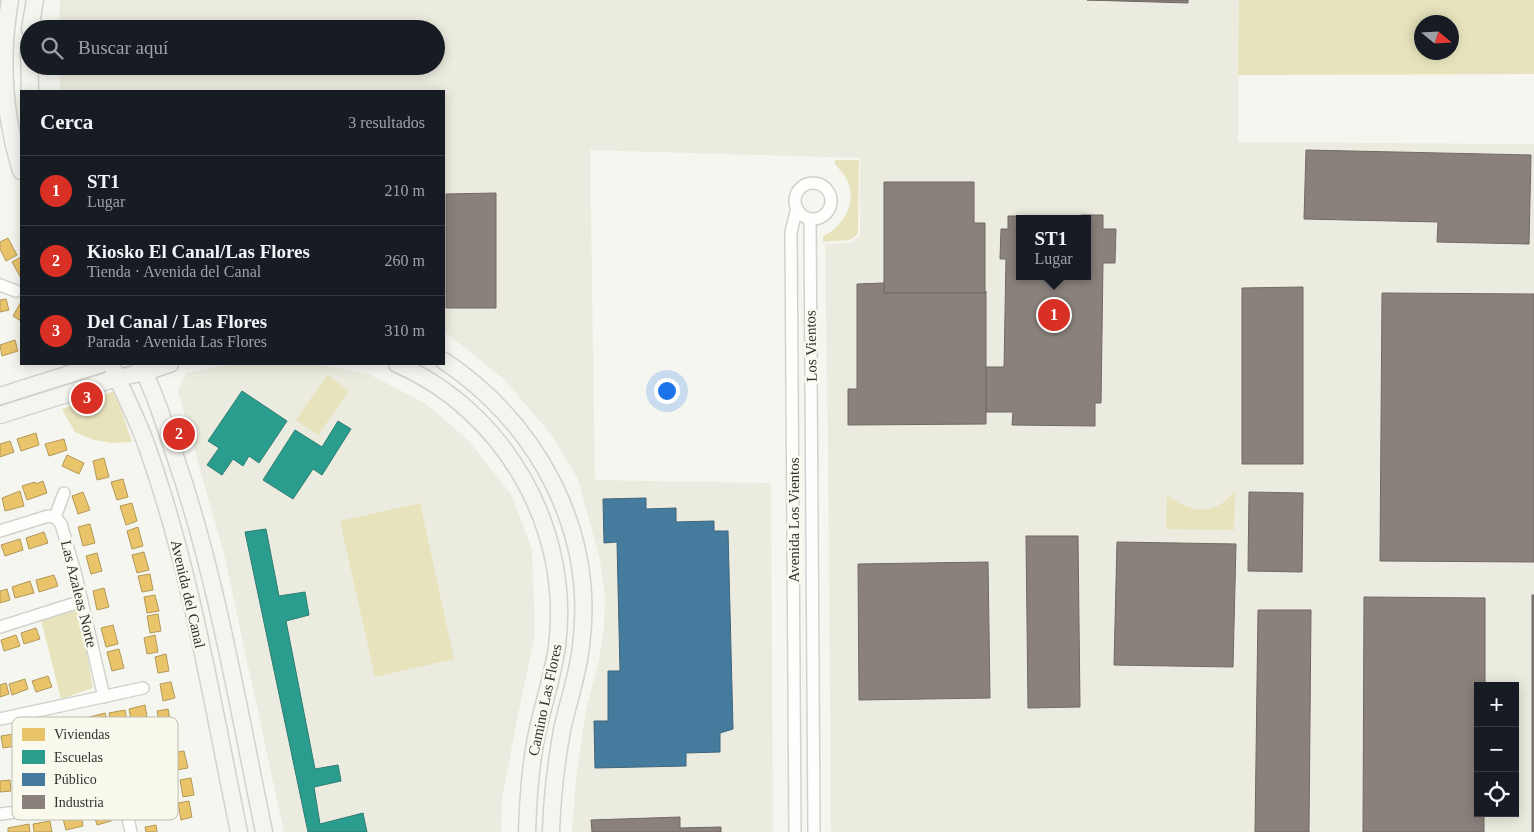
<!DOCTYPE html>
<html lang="es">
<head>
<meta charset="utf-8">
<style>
	body { margin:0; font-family:Georgia,serif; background:#20242c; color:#f1f3f6 }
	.controls { position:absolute; right:15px; bottom:15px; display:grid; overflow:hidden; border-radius:0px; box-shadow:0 2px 12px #0003 }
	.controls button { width:45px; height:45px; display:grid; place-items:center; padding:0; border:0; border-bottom:1px solid #363941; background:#171b24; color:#f1f3f6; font:25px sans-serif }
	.compass { position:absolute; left:1414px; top:15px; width:45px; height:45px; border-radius:50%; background:#171b24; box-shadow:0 2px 12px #0003; rotate:108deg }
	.you { position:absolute; left:666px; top:390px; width:18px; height:18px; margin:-12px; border:4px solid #fff; border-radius:50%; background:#1a73e8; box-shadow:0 0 0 8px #1a73e833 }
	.badge { display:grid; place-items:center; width:32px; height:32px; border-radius:50%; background:#d93025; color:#fff; font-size:16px; font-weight:700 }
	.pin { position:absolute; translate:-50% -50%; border:2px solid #fff; box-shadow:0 1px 5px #0006 }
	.popup { position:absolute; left:1016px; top:215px; width:75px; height:65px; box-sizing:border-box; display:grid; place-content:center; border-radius:0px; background:#171b24; filter:drop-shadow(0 1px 4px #0005); font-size:16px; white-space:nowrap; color:#9ea1a6 }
	.popup b { font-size:19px; color:#f1f3f6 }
	.popup::after { content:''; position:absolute; left:50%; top:100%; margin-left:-10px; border:10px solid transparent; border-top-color:#171b24 }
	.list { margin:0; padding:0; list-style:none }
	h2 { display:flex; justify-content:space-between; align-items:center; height:65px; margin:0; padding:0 20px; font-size:21px }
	h2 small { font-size:16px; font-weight:400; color:#9ea1a6 }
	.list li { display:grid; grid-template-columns:32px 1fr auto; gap:15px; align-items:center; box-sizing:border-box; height:70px; padding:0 20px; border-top:1px solid #363941 }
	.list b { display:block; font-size:19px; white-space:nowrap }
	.list p { margin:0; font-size:16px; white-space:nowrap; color:#9ea1a6 }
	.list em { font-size:16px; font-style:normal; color:#9ea1a6 }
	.icon { flex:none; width:28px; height:28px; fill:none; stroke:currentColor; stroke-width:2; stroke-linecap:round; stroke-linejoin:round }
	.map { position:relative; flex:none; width:1534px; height:832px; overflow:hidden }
	.search { position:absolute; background:#171b24; box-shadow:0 2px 12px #0003; left:20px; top:20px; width:425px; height:55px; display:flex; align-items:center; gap:12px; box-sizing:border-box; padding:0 18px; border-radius:28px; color:#9ea1a6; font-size:19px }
	.panel { position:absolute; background:#171b24; box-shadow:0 2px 12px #0003; left:20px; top:90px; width:425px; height:275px; border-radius:0px }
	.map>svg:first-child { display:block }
	.built { fill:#ecebdf; fill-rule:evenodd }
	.green { fill:#e7e4bd; fill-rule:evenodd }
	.homes { fill:#e9c46a; stroke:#b29858 }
	.schools { fill:#2a9d8f; stroke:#2c7d72 }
	.public { fill:#457b9d; stroke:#3f657b }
	.industry { fill:#8a817c; stroke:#706964 }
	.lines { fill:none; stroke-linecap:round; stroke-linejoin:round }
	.street-casing { stroke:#d2d2cd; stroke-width:14 }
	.secondary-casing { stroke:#d2d2cd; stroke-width:19 }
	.street { stroke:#fefefd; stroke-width:11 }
	.secondary { stroke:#f5f5f0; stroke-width:16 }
	.labels { text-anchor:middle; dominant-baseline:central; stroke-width:5; stroke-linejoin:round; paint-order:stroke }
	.street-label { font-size:15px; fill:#32312d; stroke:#f9f9ed }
	.key { fill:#f9f9ed; stroke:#bdbdb3; stroke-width:1 }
	.key-label { font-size:14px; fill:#32312d }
</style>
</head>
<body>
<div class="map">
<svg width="1534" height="832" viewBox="0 0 1534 832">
	<rect width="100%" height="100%" fill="#f6f6f0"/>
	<!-- built -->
	<g class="built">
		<path d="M60 0H1239L1238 142 1534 144V832H831L828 446 825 244 850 243 860 235V158L590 150 595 480 771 483 773 832H572L576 779 581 744 586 710 599 660 604 628 605 598 600 560 578 479 553 437 505 380 444 331V91H60V66H436V29H59ZM1020 219H1088V276H1020ZM1478 686H1515V813H1478Z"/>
		<polygon points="232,364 313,364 369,374 426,404 468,440 511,494 532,549 535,635 519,709 502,800 501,832 284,832 224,554 178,391 186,373"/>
	</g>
	<!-- green -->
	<g class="green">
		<path d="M1239 0H1534V74L1238 75ZM1422 22H1452V52H1422Z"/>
		<path d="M835 160H859L858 234 850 240 823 242V236C843 228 858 201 847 180 844 174 839 169 835 164Z"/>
		<polygon points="327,375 349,391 318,435 296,420"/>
		<polygon points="115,391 132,442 112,443 94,440 75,432 62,409"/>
		<path d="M1235 491 1234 530 1166 529 1167 495C1182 507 1201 515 1219 505 1225 502 1230 496 1235 491Z"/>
		<polygon points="420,503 454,659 375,677 340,521"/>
		<polygon points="79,609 93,688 61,699 41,620"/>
	</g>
	<!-- homes -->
	<g class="homes">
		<polygon points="8,238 17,255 6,261 0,249 0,242"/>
		<polygon points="21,257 21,278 12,262"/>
		<polygon points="6,299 9,310 0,312 0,300"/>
		<polygon points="21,302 21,321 13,316"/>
		<polygon points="15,340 18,351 2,356 0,345"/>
		<polygon points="36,433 39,445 21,451 17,439"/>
		<polygon points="64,439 67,450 49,456 45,444"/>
		<polygon points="10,441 14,452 0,457 0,444"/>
		<polygon points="67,455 84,463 79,474 62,466"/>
		<polygon points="104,458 109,477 97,480 93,461"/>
		<polygon points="123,479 128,497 117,500 111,482"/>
		<polygon points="43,481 47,493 27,500 22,486 35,482 36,484"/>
		<polygon points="20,491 24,506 5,511 2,498"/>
		<polygon points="83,492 90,510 78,514 72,496"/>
		<polygon points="132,503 137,521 126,525 120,506"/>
		<polygon points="90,524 95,543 83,546 78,527"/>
		<polygon points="138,527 143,546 132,549 127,531"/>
		<polygon points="44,532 48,543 29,549 26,538"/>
		<polygon points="20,539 23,550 5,556 1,545"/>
		<polygon points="144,552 149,570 137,573 132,555"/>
		<polygon points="97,553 102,571 91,574 86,556"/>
		<polygon points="150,574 153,590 142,592 138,576"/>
		<polygon points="54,575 58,586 39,592 36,580"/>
		<polygon points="30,581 34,593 15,598 12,587"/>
		<polygon points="104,588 109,607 97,610 93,591"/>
		<polygon points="7,589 10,600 0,603 0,591"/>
		<polygon points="155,595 159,611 147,613 144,597"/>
		<polygon points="158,614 161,631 150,633 147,616"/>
		<polygon points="113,625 118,644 106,647 101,628"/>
		<polygon points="36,628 40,639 24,644 21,633"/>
		<polygon points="16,635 20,646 4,651 1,640"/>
		<polygon points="155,635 158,652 147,654 144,638"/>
		<polygon points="119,649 124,668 112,671 107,652"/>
		<polygon points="166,654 169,671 158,673 155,657"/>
		<polygon points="48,676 52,687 36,692 32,681"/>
		<polygon points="25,679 28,689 12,695 9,684"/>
		<polygon points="171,682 175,698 163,701 160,684"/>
		<polygon points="6,683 9,694 0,697 0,685"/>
		<polygon points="145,705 147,717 131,720 129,709"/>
		<polygon points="168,709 171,725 160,727 157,711"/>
		<polygon points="125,710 127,721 111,724 109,713"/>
		<polygon points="105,713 108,725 89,729 86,718"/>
		<polygon points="81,719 84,731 65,735 62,724"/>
		<polygon points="49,727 52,739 33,743 30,732"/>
		<polygon points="173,731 177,748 165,750 162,733"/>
		<polygon points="20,733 22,745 3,748 1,736"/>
		<polygon points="156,751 158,762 142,765 140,754"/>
		<polygon points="184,751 188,768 176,770 173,753"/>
		<polygon points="135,754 137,765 121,769 119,757"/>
		<polygon points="107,760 109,771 93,775 91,764"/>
		<polygon points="82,767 84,778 68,781 66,770"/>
		<polygon points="59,772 61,783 45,786 43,775"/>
		<polygon points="34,777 36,788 19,791 18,780"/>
		<polygon points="191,778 194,795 183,797 180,780"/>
		<polygon points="10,780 11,791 0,792 0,781"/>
		<polygon points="189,801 192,817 181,820 178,803"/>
		<polygon points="153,802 156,818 145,820 142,804"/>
		<polygon points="109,811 111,821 97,825 94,815"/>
		<polygon points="81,815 83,826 66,830 63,819"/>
		<polygon points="50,821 52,832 34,832 33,824"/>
		<polygon points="29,824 30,832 8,832 8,828"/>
		<polygon points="156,825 157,832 146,832 145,827"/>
	</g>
	<!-- schools -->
	<g class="schools">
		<polygon points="242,391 287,421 259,463 249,456 243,466 233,459 222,475 207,465 219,448 208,441"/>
		<polygon points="338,421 351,429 322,475 313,469 293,499 263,480 295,430 322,447"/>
		<polygon points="266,529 279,596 305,592 309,615 286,621 315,769 338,765 341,781 314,787 320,824 363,813 367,832 308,832 245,532"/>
	</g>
	<!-- public -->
	<polygon class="public" points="646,498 646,509 676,508 676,522 714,521 714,531 728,531 733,729 720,733 720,752 686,753 686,766 595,768 594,721 608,721 608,671 620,671 617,542 604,543 603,499"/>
	<!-- industry -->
	<g class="industry">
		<polygon points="1087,0 1188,0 1188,3"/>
		<polygon points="1306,150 1531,155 1529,244 1437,242 1438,222 1304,219"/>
		<polygon points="884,182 974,182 974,223 985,223 985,293 884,293"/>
		<polygon points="496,193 496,308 446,308 446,194"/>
		<polygon points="1081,215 1103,215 1103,229 1116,229 1115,263 1103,263 1101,403 1095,403 1095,426 1012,425 1013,412 986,412 986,367 1004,367 1006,259 1000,259 1001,229 1008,229 1008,216 1036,216 1036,219 1020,219 1020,276 1088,276 1088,219 1081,219"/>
		<polygon points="884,283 884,293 985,293 986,291 986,424 848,425 848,389 857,389 857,284"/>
		<polygon points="1303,287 1303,464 1242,464 1242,288"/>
		<polygon points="1382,293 1534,294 1534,562 1380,561"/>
		<polygon points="1249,492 1303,493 1302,572 1248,571"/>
		<polygon points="1026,536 1078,536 1080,707 1028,708"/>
		<polygon points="1117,542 1236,544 1233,667 1114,665"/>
		<polygon points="988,562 990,698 859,700 858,564"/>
		<rect x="1532" y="595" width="2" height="237"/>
		<polygon points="1364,597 1485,598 1485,686 1478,686 1478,813 1484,813 1484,832 1363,832"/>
		<polygon points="1258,610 1311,610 1309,832 1255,832"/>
		<polygon points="680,817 680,828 721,827 721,832 592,832 591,820"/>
	</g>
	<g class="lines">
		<!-- street casing -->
		<g class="street-casing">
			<g id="street">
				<circle cx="813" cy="201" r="18"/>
				<polyline points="810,219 814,832"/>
				<polyline points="0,285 16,291"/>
				<polyline points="55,517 61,524 75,572 104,697"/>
				<polyline points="55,517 64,493"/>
				<polyline points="0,531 48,516 55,517"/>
				<polyline points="0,627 82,601"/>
				<polyline points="0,719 143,688"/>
				<polyline points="122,790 131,832"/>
				<polyline points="0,814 33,810 166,781"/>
				<polyline points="795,832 791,232 797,208"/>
			</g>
		</g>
		<!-- secondary casing -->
		<g class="secondary-casing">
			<g id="secondary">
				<path d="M10 0C0 57 4 116 21 171"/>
				<polyline points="30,29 35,0"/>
				<polyline points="29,50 30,91"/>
				<path d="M444 361C538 424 596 531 581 646 578 675 568 702 562 730 556 764 552 798 551 832"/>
				<path d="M111 364C122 390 136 416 146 444 191 569 212 702 239 832"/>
				<path d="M140 364C155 393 165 425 175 456 217 577 238 707 264 832"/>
				<path d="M397 364C505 411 572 529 557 646 553 677 542 707 536 738 530 769 528 801 527 832"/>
				<polyline points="0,396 101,364"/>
				<polyline points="0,415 117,378 145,372 170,364"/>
			</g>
		</g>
		<!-- street -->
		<use href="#street" class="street"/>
		<!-- secondary -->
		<use href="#secondary" class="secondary"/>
	</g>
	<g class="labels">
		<!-- street labels -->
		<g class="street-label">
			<text transform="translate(811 346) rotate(-91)">Los Vientos</text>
			<text transform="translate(794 520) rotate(-90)">Avenida Los Vientos</text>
			<text transform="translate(79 594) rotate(76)">Las Azaleas Norte</text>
			<text transform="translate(188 594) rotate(77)">Avenida del Canal</text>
			<text transform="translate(545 700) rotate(-78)">Camino Las Flores</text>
		</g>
	</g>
	<!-- legend -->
	<rect x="12" y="717" width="166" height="103" rx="8" class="key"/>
	<rect x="22" y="728" width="23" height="13" fill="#e9c46a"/>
	<rect x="22" y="750" width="23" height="14" fill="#2a9d8f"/>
	<rect x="22" y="773" width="23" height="13" fill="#457b9d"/>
	<rect x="22" y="795" width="23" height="14" fill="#8a817c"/>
	<g class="key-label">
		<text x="54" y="739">Viviendas</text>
		<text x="54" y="762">Escuelas</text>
		<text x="54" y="784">Público</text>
		<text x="54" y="807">Industria</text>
	</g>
</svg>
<div class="controls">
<button>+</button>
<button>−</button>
<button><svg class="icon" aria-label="locate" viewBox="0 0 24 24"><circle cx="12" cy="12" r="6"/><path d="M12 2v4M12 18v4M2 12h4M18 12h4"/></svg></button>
</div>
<svg class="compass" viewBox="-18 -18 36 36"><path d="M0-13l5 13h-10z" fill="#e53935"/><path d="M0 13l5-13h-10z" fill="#9ea1a6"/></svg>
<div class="you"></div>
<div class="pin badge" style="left:1054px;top:315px">1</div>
<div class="popup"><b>ST1</b>Lugar</div>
<div class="pin badge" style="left:179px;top:434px">2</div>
<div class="pin badge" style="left:87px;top:398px">3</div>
<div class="search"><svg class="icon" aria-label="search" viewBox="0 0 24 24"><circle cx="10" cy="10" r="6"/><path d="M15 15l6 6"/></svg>Buscar aquí</div>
<section class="panel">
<h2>Cerca<small>3 resultados</small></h2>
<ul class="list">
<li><span class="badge">1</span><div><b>ST1</b><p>Lugar</p></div><em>210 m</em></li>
<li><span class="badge">2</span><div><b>Kiosko El Canal/Las Flores</b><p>Tienda · Avenida del Canal</p></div><em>260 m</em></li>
<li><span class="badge">3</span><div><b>Del Canal / Las Flores</b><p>Parada · Avenida Las Flores</p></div><em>310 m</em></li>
</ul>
</section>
</div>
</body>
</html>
